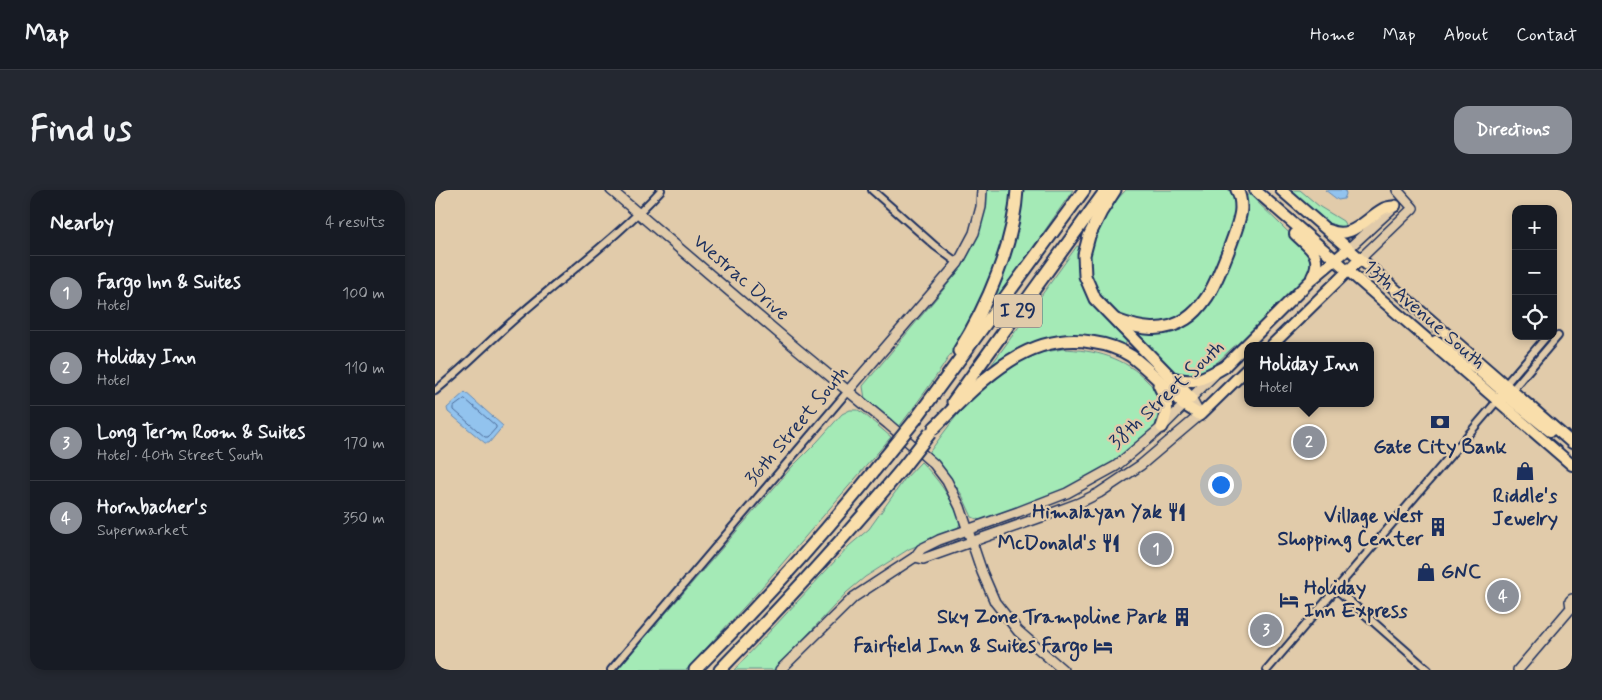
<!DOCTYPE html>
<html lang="en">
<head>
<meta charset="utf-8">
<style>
	body { margin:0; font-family:Mynerve,sans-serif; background:#242831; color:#f1f3f6 }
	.controls { position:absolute; right:15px; top:15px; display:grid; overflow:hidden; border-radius:10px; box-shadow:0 2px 8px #0003 }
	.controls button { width:45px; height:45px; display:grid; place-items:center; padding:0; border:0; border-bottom:1px solid #363941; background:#171b24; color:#f1f3f6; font:25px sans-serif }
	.you { position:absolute; left:785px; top:294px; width:18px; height:18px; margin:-12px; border:4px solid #fff; border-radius:50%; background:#1a73e8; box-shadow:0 0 0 8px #1a73e833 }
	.badge { display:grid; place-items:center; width:32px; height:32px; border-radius:50%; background:#8c9099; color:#fff; font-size:16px; font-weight:700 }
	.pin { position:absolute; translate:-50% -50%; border:2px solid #fff; box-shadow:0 1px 5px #0006 }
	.popup { position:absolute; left:809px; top:152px; width:130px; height:65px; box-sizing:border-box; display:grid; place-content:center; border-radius:10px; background:#171b24; filter:drop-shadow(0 1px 4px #0005); font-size:16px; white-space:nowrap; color:#9ea1a6 }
	.popup b { font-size:19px; color:#f1f3f6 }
	.popup::after { content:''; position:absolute; left:50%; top:100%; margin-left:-10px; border:10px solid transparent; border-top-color:#171b24 }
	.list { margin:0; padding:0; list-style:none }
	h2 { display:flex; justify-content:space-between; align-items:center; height:65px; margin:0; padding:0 20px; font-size:21px }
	h2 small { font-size:16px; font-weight:400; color:#9ea1a6 }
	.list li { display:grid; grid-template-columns:32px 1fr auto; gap:15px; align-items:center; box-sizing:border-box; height:75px; padding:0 20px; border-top:1px solid #363941 }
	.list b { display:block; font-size:19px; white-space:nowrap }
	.list p { margin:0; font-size:16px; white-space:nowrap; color:#9ea1a6 }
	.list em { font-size:16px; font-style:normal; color:#9ea1a6 }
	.icon { flex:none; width:28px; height:28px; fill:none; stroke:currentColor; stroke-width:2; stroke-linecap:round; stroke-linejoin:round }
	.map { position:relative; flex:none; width:1137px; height:480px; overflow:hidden; border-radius:15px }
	header { display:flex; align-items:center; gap:30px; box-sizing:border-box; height:70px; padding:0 25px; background:#171b24; border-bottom:1px solid #363941 }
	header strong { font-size:24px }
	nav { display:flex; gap:28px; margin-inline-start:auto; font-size:18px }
	.intro { display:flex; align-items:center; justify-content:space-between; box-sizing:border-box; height:120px; padding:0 30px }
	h1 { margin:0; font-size:35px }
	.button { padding:12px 22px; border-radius:15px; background:#8c9099; color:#fff; font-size:18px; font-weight:700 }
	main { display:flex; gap:30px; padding:0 30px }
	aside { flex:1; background:#171b24; border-radius:15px; box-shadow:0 2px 8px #0003 }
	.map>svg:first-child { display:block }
	.green { fill:#a4eab6; stroke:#608c8a }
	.water { fill:#92c3ee; stroke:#6288b4 }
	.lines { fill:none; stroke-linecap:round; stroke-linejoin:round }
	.shore { stroke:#4b6a98; stroke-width:1 }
	.street-casing { stroke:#1b2f5e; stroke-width:10 }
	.secondary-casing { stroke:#1b2f5e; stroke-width:12 }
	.primary-casing { stroke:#1b2f5e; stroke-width:14 }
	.highway-casing { stroke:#1b2f5e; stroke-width:15 }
	.street { stroke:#e1cbaa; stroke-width:6 }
	.secondary { stroke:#e1cbaa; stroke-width:9 }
	.primary { stroke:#f9deab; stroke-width:10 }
	.highway { stroke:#f9deab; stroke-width:11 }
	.highway-bridge-casing { stroke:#1b2f5e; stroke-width:15; stroke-linecap:butt }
	.highway-bridge { stroke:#f9deab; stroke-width:11 }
	.labels { text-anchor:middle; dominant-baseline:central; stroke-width:4.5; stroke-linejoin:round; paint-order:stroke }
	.shield { fill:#e1cbaa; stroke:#565e75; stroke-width:1 }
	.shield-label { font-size:19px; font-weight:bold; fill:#1b2f5e }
	.street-label { font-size:20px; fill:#1b2f5e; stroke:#e1cbaa }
	.poi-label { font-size:20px; font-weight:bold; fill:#1b2f5e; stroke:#e1cbaa; text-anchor:end }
</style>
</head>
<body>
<header>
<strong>Map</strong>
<nav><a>Home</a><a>Map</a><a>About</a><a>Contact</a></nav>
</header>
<div class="intro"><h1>Find us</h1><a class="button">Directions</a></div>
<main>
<aside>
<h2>Nearby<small>4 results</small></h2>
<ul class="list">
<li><span class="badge">1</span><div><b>Fargo Inn &amp; Suites</b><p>Hotel</p></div><em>100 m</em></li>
<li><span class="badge">2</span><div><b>Holiday Inn</b><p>Hotel</p></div><em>110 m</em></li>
<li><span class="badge">3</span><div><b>Long Term Room &amp; Suites</b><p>Hotel · 40th Street South</p></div><em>170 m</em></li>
<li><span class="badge">4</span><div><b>Hornbacher's</b><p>Supermarket</p></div><em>350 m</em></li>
</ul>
</aside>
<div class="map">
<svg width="1137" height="480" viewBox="0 0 1137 480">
	<rect width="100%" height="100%" fill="#e1cbaa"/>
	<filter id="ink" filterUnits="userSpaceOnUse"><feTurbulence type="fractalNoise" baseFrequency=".02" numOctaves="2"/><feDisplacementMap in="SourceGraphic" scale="10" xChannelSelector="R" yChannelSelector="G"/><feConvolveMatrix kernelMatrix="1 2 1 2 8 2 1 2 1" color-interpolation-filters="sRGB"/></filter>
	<g filter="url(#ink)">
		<!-- green -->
		<g class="green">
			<path d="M551 0H579C575 21 573 48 565 68 542 130 503 186 463 238L430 209 428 196 523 82C541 55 549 33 551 0Z"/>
			<polygon points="588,0 638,0 551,125 547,124 577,56 585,27"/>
			<path d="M691 0H797C802 12 802 21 799 33L767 107 746 127 721 135 689 130 664 108 653 79 654 61 658 46 674 18Z"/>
			<polygon points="855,0 865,0 885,17 908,31 912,38 905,39 896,35"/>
			<polygon points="814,4 875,63 878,70 876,84 831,130 796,159 773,181 762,187 745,188 699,146 701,141 763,124 809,8"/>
			<path d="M642 56 646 57C642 107 660 117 692 150L689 158 640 146 559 177 557 174Z"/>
			<path d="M627 159C660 160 690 167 713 192 724 202 729 210 725 225 724 228 724 233 722 236 719 241 712 245 708 249 686 269 660 287 633 300 605 312 575 320 547 331L537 327 527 305 513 284 493 264C523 224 553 177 604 163 612 161 620 161 627 159Z"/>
			<polygon points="415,220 423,220 428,223 456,247 321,404 251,480 182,480 357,277 382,252 407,224"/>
			<path d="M486 272C503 289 515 306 524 328L525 332 523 339 474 359 430 387 411 403 340 480H299L414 356 434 339 469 290Z"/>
		</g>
		<!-- water -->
		<g class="water">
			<polygon points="890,0 910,0 911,4 909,9 903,10"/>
			<polygon points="30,202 68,236 54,253 50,253 13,222 12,218"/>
		</g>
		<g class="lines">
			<!-- shore -->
			<polygon class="shore" points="30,209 61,236 61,238 53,247 50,247 19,220 19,217"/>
			<!-- street casing -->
			<g class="street-casing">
				<g id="street">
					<polyline points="437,0 500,56 523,73"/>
					<polyline points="1070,195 1112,146"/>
					<polyline points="1077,200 1123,146"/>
					<path d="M0 201C31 176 58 147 88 122 134 82 185 45 226 0"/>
					<polyline points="901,399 993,480"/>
					<polyline points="176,480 413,201"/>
					<polyline points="832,480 1062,211"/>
				</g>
			</g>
			<!-- secondary casing -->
			<g class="secondary-casing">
				<g id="secondary">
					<polyline points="176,0 361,158 453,234 499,274 512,291 525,317 547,382 560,412 583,441 628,480"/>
					<polyline points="913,59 961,15"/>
					<polyline points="925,69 978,18 962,0"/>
					<polyline points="413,201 523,73 539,43 546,17 547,0"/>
					<polyline points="480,367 488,369 612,325 644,313 664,303 706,275 765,225 756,208"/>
					<polyline points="345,480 419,407 480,367 486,359 504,350 583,322 632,303 681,276 727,237 780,184"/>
					<polyline points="1083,480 1136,418 1135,411 1137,409"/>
				</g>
			</g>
			<!-- primary casing -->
			<g class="primary-casing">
				<g id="primary">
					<polyline points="820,0 1137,275"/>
					<polyline points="846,0 1137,253"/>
					<path d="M894 40C916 51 931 28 948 19 951 17 956 17 960 16"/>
					<path d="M860 44C874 58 889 65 877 87"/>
					<polyline points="1001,151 1041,178 1065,199 1072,201"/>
					<polyline points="836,156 925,69"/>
					<polyline points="789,177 875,91 913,59"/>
					<polyline points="1063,210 1066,207 1074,208 1115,241"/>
					<polyline points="749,215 765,225 813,178"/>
				</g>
			</g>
			<!-- highway casing -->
			<g class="highway-casing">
				<g id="highway">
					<polyline points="680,0 666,22 654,46 649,65 650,86 660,109 756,208"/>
					<path d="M681 130C705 139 728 144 751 129 759 124 766 116 772 107 781 94 806 33 806 18 806 13 805 5 802 0"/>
					<path d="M524 161C552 116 579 54 582 0"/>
					<path d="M737 188C760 195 769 188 789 177"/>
					<path d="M724 195C733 212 734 218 727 237"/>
					<polyline points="518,212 671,0"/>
					<polyline points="480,230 649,0"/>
					<path d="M499 238C542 195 590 141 656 152 670 154 684 158 696 166 715 180 732 198 749 215"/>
					<path d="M260 480C328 412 392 341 451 266"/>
					<path d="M285 480C348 415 409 349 466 280"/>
				</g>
			</g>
			<!-- street -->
			<use href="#street" class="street"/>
			<!-- secondary -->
			<use href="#secondary" class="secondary"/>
			<!-- primary -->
			<use href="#primary" class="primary"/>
			<!-- highway -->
			<use href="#highway" class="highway"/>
			<!-- highway-bridge casing -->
			<g class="highway-bridge-casing">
				<g id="highway-bridge">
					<polyline points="451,266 480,230"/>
					<polyline points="466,280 495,243"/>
				</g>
			</g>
			<!-- highway-bridge -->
			<use href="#highway-bridge" class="highway-bridge"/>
		</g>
	</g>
	<!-- icons -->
	<defs>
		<g id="bank-bare" transform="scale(1.5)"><path d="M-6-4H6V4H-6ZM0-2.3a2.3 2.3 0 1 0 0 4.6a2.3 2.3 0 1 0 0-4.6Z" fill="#1b2f5e" stroke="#e1cbaa" stroke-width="2.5" paint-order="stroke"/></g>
		<g id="shop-bare" transform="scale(1.5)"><path d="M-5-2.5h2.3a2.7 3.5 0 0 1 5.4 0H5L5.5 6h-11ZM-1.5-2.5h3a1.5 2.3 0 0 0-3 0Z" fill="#1b2f5e" stroke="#e1cbaa" stroke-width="2.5" paint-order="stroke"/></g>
		<g id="restaurant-bare" transform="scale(1.5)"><path d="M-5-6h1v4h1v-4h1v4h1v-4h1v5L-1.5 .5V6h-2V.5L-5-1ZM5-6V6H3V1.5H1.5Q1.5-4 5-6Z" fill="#1b2f5e" stroke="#e1cbaa" stroke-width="2.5" paint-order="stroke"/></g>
		<g id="building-bare" transform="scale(1.5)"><path d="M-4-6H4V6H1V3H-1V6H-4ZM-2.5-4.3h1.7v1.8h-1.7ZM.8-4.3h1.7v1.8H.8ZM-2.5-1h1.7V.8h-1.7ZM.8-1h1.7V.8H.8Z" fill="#1b2f5e" stroke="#e1cbaa" stroke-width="2.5" paint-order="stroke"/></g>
		<g id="hotel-bare" transform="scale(1.5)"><path d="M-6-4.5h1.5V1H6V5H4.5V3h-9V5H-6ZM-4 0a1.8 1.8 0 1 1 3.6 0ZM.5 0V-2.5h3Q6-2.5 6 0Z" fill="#1b2f5e" stroke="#e1cbaa" stroke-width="2.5" paint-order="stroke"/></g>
	</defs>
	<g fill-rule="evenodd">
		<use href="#bank-bare" x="1005" y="232"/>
		<use href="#shop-bare" x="1090" y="281"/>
		<use href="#restaurant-bare" x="742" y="322"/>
		<use href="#building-bare" x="1003" y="337"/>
		<use href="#restaurant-bare" x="676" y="353"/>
		<use href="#shop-bare" x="991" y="382"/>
		<use href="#hotel-bare" x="854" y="410"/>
		<use href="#building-bare" x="747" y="427"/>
		<use href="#hotel-bare" x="668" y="456"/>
	</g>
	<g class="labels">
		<!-- shield labels -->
		<rect class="shield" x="559" y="104.5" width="48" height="33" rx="4"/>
		<g class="shield-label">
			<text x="583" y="121">I 29</text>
		</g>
		<!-- street labels -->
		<g class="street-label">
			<text transform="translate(306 88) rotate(41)">Westrac Drive</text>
			<text transform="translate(989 125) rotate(41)">13th Avenue South</text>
			<text transform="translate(732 205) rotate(-43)">38th Street South</text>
			<text transform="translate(362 236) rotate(-50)">36th Street South</text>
		</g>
		<!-- poi labels -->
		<g class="poi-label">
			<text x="1005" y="257" text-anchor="middle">Gate City Bank</text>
			<text x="1090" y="306" text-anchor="middle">Riddle's<tspan x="1090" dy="23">Jewelry</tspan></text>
			<text x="727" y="322">Himalayan Yak</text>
			<text x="988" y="326">Village West<tspan x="988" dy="23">Shopping Center</tspan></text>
			<text x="661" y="353">McDonald's</text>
			<text x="1006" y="382" text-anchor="start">GNC</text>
			<text x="869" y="398" text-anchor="start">Holiday<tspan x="869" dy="23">Inn Express</tspan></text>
			<text x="732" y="427">Sky Zone Trampoline Park</text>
			<text x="653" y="456">Fairfield Inn &amp; Suites Fargo</text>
		</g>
	</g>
</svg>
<div class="controls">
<button>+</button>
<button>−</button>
<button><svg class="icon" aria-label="locate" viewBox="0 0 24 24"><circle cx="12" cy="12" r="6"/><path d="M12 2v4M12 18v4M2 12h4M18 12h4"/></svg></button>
</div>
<div class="you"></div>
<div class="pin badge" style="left:721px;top:359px">1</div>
<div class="pin badge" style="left:874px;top:252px">2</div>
<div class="popup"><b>Holiday Inn</b>Hotel</div>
<div class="pin badge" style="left:831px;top:440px">3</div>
<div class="pin badge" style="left:1068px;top:406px">4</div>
</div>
</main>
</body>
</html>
